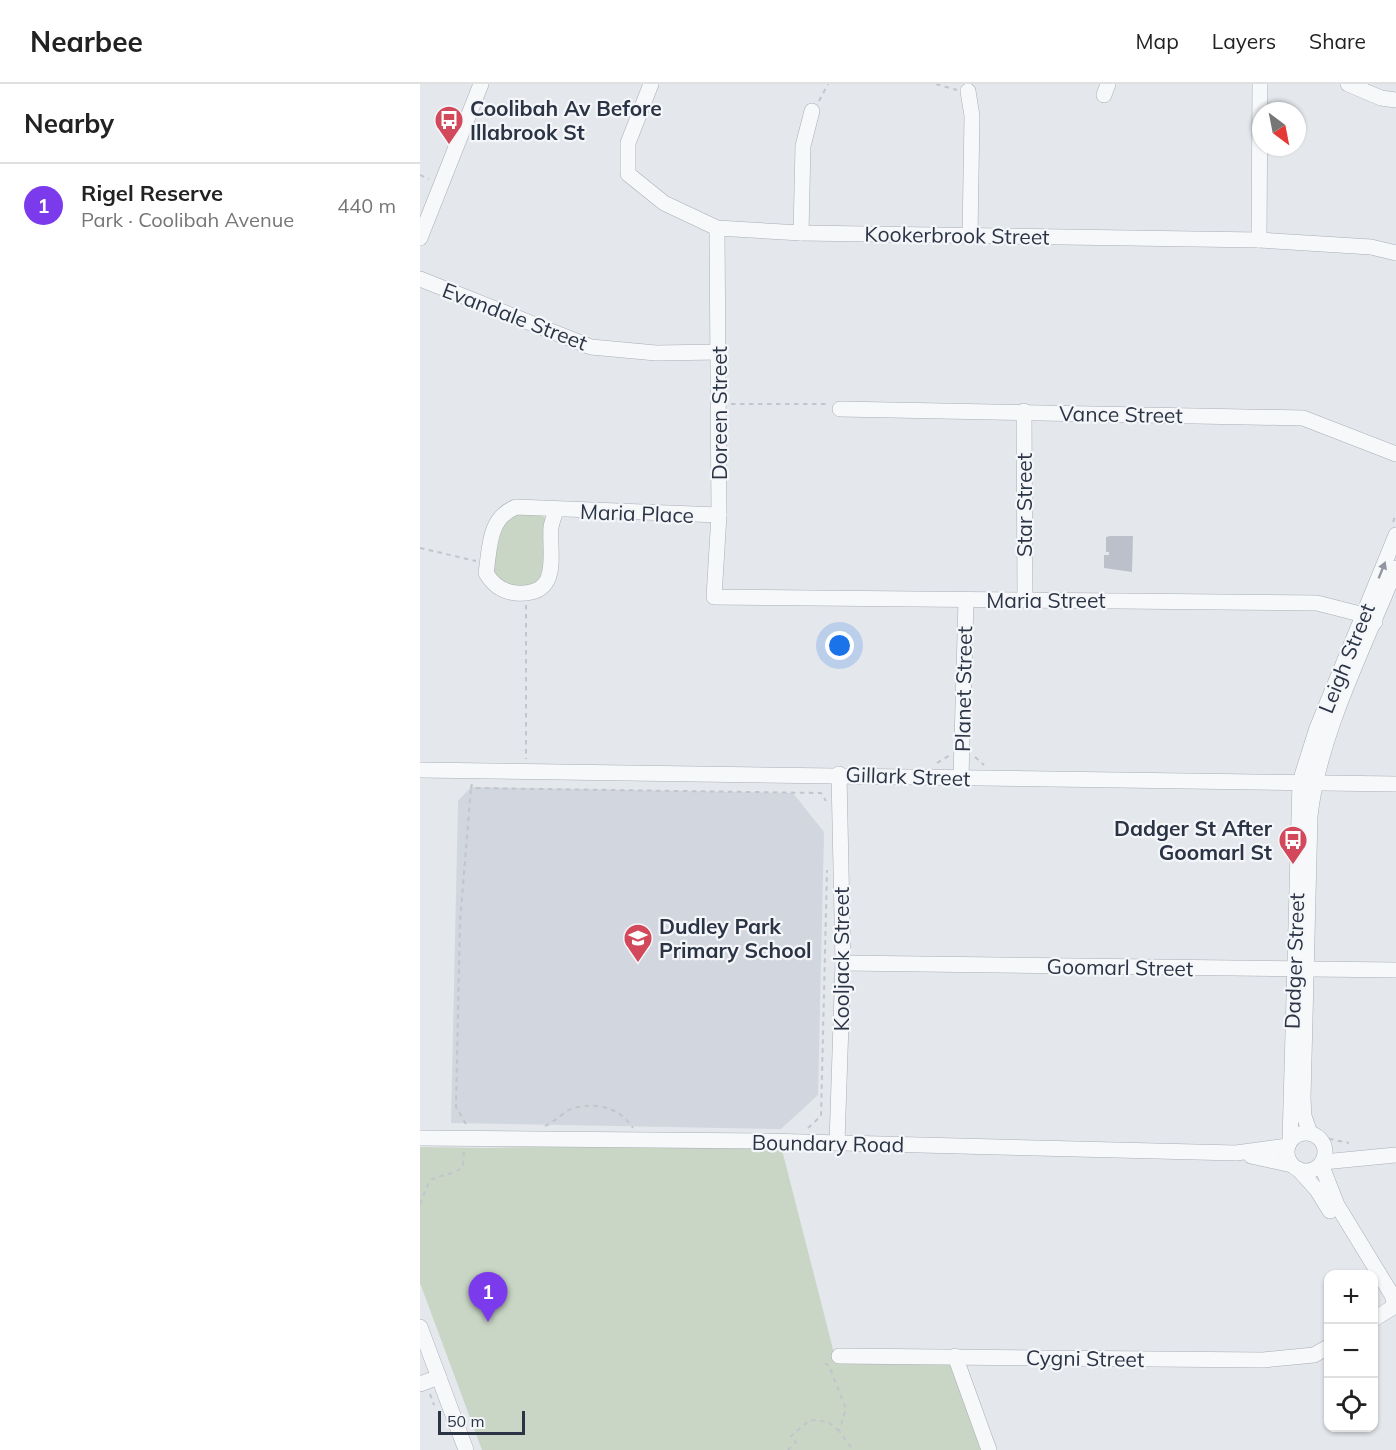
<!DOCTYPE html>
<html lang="en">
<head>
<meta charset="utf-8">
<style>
	body { margin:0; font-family:Mulish,sans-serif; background:#f6f6f6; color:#222 }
	.controls { position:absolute; right:18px; bottom:18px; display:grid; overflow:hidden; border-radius:12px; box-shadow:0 2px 4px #0004 }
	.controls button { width:54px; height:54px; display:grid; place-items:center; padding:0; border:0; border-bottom:2px solid #e0e0e0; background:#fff; color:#222; font:30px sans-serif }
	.compass { position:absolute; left:832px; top:18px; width:54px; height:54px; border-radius:50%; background:#fff; box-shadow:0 2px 4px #0004; rotate:148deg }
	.scale { position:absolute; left:18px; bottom:15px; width:87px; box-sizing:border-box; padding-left:6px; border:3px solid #2b3445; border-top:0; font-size:16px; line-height:21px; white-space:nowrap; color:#2b3445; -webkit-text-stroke:4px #f4f6f9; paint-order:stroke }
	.you { position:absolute; left:420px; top:562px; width:21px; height:21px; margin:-15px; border:4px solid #fff; border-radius:50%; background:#1a73e8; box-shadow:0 0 0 9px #1a73e833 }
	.badge { display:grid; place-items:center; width:39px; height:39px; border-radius:50%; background:#7c3aed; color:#fff; font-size:20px; font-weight:700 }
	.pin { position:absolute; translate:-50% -50px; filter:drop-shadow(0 2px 3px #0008) }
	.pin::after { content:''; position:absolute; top:32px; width:21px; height:18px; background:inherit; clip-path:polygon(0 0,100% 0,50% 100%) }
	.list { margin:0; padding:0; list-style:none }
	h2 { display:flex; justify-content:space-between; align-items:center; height:78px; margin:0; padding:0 24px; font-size:26px }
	h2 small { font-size:20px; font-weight:400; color:#767676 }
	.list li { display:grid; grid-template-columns:39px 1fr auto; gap:18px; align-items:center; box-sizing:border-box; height:84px; padding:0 24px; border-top:2px solid #e0e0e0 }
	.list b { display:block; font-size:22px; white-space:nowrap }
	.list p { margin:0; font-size:20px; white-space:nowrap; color:#767676 }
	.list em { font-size:20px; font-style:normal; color:#767676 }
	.icon { flex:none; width:33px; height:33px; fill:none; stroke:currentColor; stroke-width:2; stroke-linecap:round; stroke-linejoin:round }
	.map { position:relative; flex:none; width:976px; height:1366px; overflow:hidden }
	header { display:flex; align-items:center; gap:36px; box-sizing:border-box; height:84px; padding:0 30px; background:#fff; border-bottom:2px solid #e0e0e0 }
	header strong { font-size:28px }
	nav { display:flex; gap:33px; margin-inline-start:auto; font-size:21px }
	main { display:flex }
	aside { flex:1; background:#fff }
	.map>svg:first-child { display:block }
	.built { fill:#d2d6de }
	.green { fill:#c9d6c5 }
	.building { fill:#bbc0ca }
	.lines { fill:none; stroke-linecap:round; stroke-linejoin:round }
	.minor-casing { stroke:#a9aeb7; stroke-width:16 }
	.path { stroke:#c2c5cb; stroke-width:2; stroke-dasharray:4.5 4.5; stroke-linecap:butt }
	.minor { stroke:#f7f8fa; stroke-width:15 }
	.oneway { fill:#9196a0 }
	.labels { text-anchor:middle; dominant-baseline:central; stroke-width:4.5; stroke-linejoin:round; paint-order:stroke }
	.poi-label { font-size:21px; font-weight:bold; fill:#2b3445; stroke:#f4f6f9; text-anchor:start }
	.street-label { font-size:21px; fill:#2b3445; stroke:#f4f6f9 }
</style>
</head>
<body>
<header>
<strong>Nearbee</strong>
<nav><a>Map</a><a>Layers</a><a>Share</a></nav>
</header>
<main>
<aside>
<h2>Nearby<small></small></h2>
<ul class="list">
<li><span class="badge">1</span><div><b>Rigel Reserve</b><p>Park · Coolibah Avenue</p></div><em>440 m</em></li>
</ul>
</aside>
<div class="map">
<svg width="976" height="1366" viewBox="0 0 976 1366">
	<rect width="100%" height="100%" fill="#e4e7ec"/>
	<!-- built -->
	<polygon class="built" points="51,703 373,709 404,748 398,1011 361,1045 31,1039 38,717"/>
	<!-- green -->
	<g class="green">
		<path d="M94 431 120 430 125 434 126 476 121 496C103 506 94 503 76 495L72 484 83 439Z"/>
		<polygon points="360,1058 415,1273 535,1272 565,1366 62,1366 0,1199 0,1063 66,1064"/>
	</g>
	<!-- building -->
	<polygon class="building" points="690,452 713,452 712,488 684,484 684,471 689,471 689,468 686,468 686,453"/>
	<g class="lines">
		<!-- minor casing -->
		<g class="minor-casing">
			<g id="minor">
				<polyline points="231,0 208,59 208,90 244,119 297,144 381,149 839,156 951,163 976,169"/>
				<polyline points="928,0 961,14 976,16"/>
				<polyline points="548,7 552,32 550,152"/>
				<polyline points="684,11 688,0"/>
				<polyline points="297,144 299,431 294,513 897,519 944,531 955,538"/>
				<polyline points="381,149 383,62 392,27"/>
				<polyline points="0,154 61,0"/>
				<polyline points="839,156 840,0"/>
				<polyline points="0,195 171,263 236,269 299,268"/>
				<polyline points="420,325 883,334 976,370"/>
				<polyline points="604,327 605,515"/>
				<path d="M136 425C135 431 132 437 131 443 129 472 142 512 96 509 83 508 73 501 66 489 70 464 68 434 96 423L299 431"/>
				<polyline points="0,686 976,700"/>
				<polyline points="541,693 546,516"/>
				<polyline points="423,879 976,886"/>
				<circle cx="886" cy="1068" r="19"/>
				<path d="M890 1049 884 1032 883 1015 890 732C899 650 945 562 976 484"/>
				<polyline points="0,1054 344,1057 816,1069 868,1062"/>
				<polyline points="870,1057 880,698 897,644 976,451"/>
				<polyline points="417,1059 423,879 419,690"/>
				<polyline points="831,1072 872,1081"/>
				<polyline points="903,1078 976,1071"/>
				<polyline points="901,1080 917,1121 972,1211 975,1222"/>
				<polyline points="878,1085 897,1106 910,1127"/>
				<polyline points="954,1235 975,1222"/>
				<polyline points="0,1243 46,1366"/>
				<polyline points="419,1272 843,1276 894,1271 908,1263"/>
				<polyline points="535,1272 569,1366"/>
				<polyline points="0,1300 19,1293"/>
			</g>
		</g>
		<!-- path -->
		<g class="path">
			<polyline points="516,0 537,6"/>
			<polyline points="399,17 408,0"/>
			<polyline points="0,91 9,95"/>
			<polyline points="311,320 407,320"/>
			<polyline points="973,438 976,430"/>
			<polyline points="0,464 56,477"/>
			<polyline points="106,521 106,675"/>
			<polyline points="555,673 564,681"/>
			<polyline points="517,679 530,671"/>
			<polyline points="52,700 51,704 401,709 406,717"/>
			<polyline points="46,1040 36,1023 37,974 40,838 51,704"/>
			<path d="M125 1042C135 1038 145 1026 154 1024 178 1018 200 1024 213 1044"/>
			<polyline points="388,1044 401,1032 407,786"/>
			<polyline points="902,1049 910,1055 929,1059"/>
			<path d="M0 1120 10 1096C21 1091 34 1090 43 1083L44 1066"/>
			<polyline points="405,1279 409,1282 426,1325 419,1347 433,1366"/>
			<polyline points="10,1310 14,1321"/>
			<polyline points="368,1366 376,1358 371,1352 390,1336 408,1338 419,1347"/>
		</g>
		<!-- minor -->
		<use href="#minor" class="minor"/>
	</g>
	<!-- one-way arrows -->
	<defs><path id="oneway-solid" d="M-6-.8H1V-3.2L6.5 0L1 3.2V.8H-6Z" transform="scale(1.5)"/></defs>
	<use class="oneway" href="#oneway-solid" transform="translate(962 486) rotate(-68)"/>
	<!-- icons -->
	<defs>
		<g id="bus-pin" transform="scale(1.5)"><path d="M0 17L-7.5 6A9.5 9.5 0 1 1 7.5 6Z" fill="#d1495b" stroke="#f4f6f9"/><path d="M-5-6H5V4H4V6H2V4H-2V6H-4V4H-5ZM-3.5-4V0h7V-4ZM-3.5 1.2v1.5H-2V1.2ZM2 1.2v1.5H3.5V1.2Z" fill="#fff"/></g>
		<g id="school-pin" transform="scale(1.5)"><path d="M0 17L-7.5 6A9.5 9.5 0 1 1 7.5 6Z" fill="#d1495b" stroke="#f4f6f9"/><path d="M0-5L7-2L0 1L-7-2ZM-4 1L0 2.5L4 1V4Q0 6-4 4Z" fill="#fff"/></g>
	</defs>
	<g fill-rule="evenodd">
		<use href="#bus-pin" x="29" y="36"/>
		<use href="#bus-pin" x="873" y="756"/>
		<use href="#school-pin" x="218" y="854"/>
	</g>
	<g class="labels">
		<!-- poi labels -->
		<g class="poi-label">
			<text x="50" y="24">Coolibah Av Before<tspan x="50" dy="24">Illabrook St</tspan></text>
			<text x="852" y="744" text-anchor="end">Dadger St After<tspan x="852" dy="24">Goomarl St</tspan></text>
			<text x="239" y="842">Dudley Park<tspan x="239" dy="24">Primary School</tspan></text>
		</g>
		<!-- street labels -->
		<g class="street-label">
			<text transform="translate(537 151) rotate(1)">Kookerbrook Street</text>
			<text transform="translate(95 232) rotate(21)">Evandale Street</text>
			<text transform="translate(299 329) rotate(-90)">Doreen Street</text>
			<text transform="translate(701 330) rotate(1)">Vance Street</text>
			<text transform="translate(604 421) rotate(-90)">Star Street</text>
			<text transform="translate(217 429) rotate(2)">Maria Place</text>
			<text x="626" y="516">Maria Street</text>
			<text transform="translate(926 574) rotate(-68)">Leigh Street</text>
			<text transform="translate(543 605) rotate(-89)">Planet Street</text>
			<text transform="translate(488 692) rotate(2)">Gillark Street</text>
			<text transform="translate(421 875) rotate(-90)">Kooljack Street</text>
			<text transform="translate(874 877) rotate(-88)">Dadger Street</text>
			<text transform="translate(700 883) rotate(1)">Goomarl Street</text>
			<text transform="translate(408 1059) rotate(1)">Boundary Road</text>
			<text transform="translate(665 1274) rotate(1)">Cygni Street</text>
		</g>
	</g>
</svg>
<div class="controls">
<button>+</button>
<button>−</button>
<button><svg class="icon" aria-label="locate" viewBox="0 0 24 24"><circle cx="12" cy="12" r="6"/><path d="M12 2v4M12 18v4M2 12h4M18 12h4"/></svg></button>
</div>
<svg class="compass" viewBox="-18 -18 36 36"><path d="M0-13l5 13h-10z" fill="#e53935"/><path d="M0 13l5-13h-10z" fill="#767676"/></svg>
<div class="scale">50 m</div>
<div class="you"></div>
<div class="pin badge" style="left:68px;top:1238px">1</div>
</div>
</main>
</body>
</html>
